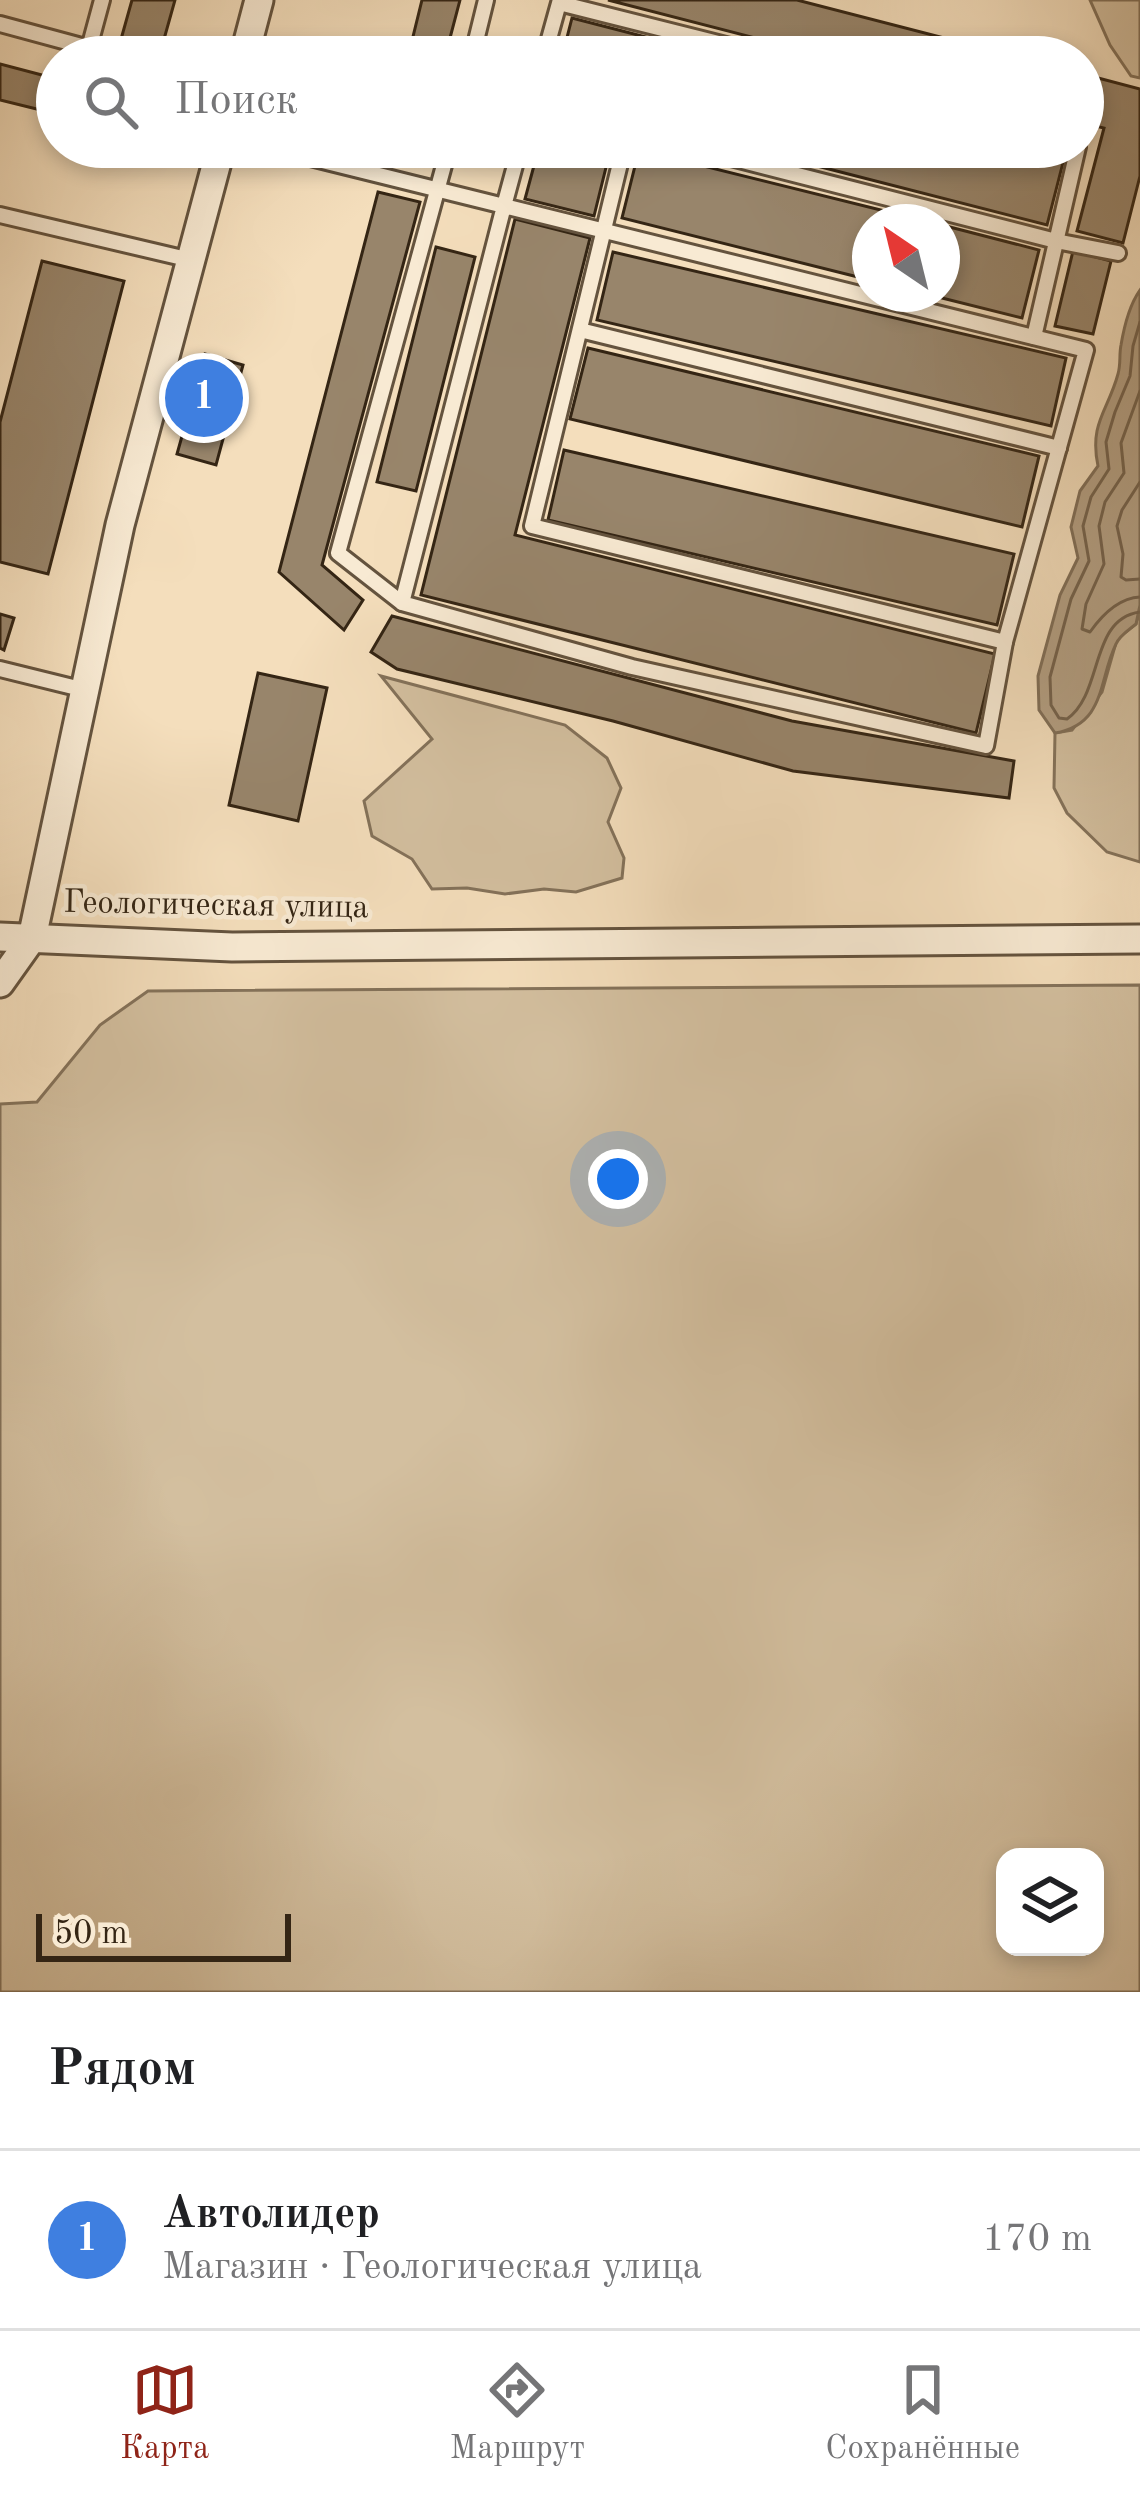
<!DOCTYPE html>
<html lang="ru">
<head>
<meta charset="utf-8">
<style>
	body { margin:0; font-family:"Old Standard TT",serif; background:#f6f6f6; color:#202124 }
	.controls { position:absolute; right:36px; bottom:36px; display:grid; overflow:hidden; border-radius:24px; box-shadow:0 6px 18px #0003 }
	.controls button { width:108px; height:108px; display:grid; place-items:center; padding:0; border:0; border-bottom:3px solid #e0e0e0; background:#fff; color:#202124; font:60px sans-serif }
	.compass { position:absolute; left:852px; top:204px; width:108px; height:108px; border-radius:50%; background:#fff; box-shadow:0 6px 18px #0003; rotate:325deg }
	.scale { position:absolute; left:36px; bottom:30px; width:255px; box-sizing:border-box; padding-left:12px; border:6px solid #342514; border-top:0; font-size:33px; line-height:42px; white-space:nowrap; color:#342514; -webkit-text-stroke:9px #f8ead3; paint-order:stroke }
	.you { position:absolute; left:618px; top:1179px; width:42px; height:42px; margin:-30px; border:9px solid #fff; border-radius:50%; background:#1a73e8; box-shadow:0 0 0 18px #1a73e833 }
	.badge { display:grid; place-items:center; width:78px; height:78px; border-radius:50%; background:#8f2418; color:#fff; font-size:39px; font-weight:700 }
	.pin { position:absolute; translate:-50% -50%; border:6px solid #fff; box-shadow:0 3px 12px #0006 }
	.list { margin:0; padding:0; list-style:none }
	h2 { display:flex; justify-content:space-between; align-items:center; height:156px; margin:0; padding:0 48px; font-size:51px }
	h2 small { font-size:39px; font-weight:400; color:#757577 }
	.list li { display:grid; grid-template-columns:78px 1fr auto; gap:36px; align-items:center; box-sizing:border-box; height:180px; padding:0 48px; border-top:3px solid #e0e0e0 }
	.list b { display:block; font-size:45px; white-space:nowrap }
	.list p { margin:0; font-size:39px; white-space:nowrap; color:#757577 }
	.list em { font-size:39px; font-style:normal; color:#757577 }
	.icon { flex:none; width:66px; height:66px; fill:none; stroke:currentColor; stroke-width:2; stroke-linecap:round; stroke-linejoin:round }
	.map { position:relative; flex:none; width:1140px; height:1992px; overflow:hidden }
	.search { position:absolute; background:#fff; box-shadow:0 6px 18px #0003; left:36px; right:36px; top:36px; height:132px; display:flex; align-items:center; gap:30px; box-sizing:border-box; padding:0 42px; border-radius:66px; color:#757577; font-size:45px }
	.sheet { height:336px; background:#fff }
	nav { display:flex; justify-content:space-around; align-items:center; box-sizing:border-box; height:168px; border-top:3px solid #e0e0e0; background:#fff; font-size:33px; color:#757577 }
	nav a { display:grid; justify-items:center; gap:6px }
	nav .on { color:#8f2418 }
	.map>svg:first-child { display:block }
	.green { fill:#d3bf9f; stroke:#84725a; stroke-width:3; fill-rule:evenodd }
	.water { fill:#b39f83; stroke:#806e57; stroke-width:3 }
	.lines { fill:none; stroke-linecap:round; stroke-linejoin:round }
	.shore { stroke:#74624c; stroke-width:3 }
	.building { fill:#98856b; stroke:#342514; stroke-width:3 }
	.service-casing { stroke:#64533e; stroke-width:20 }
	.minor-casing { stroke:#64533e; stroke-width:33 }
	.service { stroke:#f8ead3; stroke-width:14 }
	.minor { stroke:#f8ead3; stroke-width:27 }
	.labels { text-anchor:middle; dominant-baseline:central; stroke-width:9; stroke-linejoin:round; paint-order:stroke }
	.street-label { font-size:33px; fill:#342514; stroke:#f8ead3 }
</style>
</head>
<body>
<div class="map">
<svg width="1140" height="1992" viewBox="0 0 1140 1992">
	<rect width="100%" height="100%" fill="#f4debc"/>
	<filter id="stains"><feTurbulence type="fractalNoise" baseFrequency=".00167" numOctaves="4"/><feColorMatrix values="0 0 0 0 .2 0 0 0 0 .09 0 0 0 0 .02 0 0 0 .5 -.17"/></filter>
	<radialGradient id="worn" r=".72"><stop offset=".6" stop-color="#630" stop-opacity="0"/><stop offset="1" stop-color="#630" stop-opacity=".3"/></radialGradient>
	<!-- green -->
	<g class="green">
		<polygon points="1090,0 1140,0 1140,78 1131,76 1110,45"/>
		<polygon points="1140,605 1140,862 1107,852 1067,813 1054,788 1055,733 1072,730 1102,692 1117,639 1136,624"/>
		<polygon points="381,676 565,725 607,758 621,788 608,822 624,858 622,878 576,892 544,889 505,894 467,888 432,889 412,859 372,836 364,801 432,739"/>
		<path d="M1140 985V1992H0V1104L37 1102 100 1025 148 991ZM1005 1857H1095V1947H1005Z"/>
	</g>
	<!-- water -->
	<path class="water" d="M1140 290V605L1136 624C1129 630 1120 635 1116 644 1098 681 1106 724 1055 733L1039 710 1038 676 1060 595 1078 558 1071 527 1080 491 1098 466C1089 423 1108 411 1118 374 1121 364 1119 354 1121 345 1124 327 1130 304 1140 290Z"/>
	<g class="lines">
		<!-- shore -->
		<g class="shore">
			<path d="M1140 322 1133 346 1130 376 1115 412 1106 442 1109 469 1091 497 1083 526 1089 561 1071 599 1050 677 1051 705 1059 718 1067 719C1104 693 1089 619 1140 612"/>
			<path d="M1140 391 1121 443 1124 473 1105 502 1099 526 1104 564 1086 604 1082 629 1090 632C1102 615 1119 598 1140 597"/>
			<polyline points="1140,482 1122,510 1117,526 1123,554 1121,577 1126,580 1140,579"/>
		</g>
	</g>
	<!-- building -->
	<g class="building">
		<polygon points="132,0 175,0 159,57 116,57"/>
		<polygon points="422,0 460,0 445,57 408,57"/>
		<polygon points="608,0 797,0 1018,57 829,57"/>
		<polygon points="572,18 723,57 562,57"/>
		<polygon points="486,42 527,54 526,57 482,57"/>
		<polygon points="0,64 57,79 57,114 0,100"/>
		<polygon points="1083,74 1140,89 1140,176 1123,243 1077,231 1104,128 1083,123"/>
		<polygon points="384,147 422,147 417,165 382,156"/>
		<polygon points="454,147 480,147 476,159 453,152"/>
		<polygon points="539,147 611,147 594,216 525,199"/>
		<polygon points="743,147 1067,147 1047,225"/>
		<polygon points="639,150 929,222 870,222 870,280 622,218"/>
		<polygon points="378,192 420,202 322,565 363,600 344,630 279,572"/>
		<polygon points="515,219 590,238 515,535 995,654 976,733 421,595"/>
		<polygon points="942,225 1039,250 1022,318 926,294 942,294"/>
		<polygon points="436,247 475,257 416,491 377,482"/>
		<polygon points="1073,251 1111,261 1093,334 1055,326"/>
		<polygon points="613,252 1066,358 1051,426 597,320"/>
		<polygon points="42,261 124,281 48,574 0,562 0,422"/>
		<polygon points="588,348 1039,456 1022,527 570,419"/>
		<polygon points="205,354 243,365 216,465 177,454"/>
		<polygon points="564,450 1014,554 997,625 548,520"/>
		<polygon points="0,614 14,618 4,650 0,648"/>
		<polygon points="392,616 792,721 1014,761 1009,798 793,771 613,721 397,669 371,652"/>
		<polygon points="258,673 327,688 298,821 229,805"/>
	</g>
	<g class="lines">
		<!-- service casing -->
		<g class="service-casing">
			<g id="service">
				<polyline points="0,24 89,48 102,0"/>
				<polyline points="472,57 486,0"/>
				<polyline points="544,57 559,3 774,57"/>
				<polyline points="266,147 504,206 1086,350 1005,642 986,746 632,667 402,603 504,206 520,147"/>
				<polyline points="624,147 532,526 1005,642"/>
				<polyline points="688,147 1056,241 1118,253"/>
				<polyline points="0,215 191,260"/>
				<polyline points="580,330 1059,448"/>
				<polyline points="1034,337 1078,147"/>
				<polyline points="402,603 338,553 449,147"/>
				<polyline points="0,669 85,690"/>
			</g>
		</g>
		<!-- minor casing -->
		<g class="minor-casing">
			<g id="minor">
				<polyline points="244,57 259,0"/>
				<polyline points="0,937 232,947 1140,939"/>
				<polyline points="0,983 32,938 120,525 221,147"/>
			</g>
		</g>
		<!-- service -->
		<use href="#service" class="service"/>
		<!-- minor -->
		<use href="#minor" class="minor"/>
	</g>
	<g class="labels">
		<!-- street labels -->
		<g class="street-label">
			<text transform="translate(216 906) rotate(1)">Геологическая улица</text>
		</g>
	</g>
	<rect width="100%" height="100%" filter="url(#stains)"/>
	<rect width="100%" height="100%" fill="url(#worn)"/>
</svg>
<div class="controls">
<button><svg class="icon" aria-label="layers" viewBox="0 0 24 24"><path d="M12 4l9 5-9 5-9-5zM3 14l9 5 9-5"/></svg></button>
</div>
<svg class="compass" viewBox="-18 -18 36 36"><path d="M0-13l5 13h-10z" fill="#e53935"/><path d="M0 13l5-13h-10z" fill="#757577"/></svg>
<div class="scale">50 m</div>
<div class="you"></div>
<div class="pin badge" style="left:204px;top:398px;background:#3f7fe0">1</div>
<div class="search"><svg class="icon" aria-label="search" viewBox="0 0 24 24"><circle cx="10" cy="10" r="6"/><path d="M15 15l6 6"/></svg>Поиск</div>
</div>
<section class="sheet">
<h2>Рядом<small></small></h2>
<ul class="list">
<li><span class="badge" style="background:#3f7fe0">1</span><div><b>Автолидер</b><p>Магазин · Геологическая улица</p></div><em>170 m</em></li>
</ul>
</section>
<nav>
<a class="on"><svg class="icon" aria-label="map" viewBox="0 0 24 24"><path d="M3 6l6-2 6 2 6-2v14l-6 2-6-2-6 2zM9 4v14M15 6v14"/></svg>Карта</a>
<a><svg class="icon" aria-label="directions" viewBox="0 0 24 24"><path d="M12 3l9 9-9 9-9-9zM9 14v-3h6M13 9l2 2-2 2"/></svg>Маршрут</a>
<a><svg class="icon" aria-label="saved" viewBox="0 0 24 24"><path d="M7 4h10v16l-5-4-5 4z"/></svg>Сохранённые</a>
</nav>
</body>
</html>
